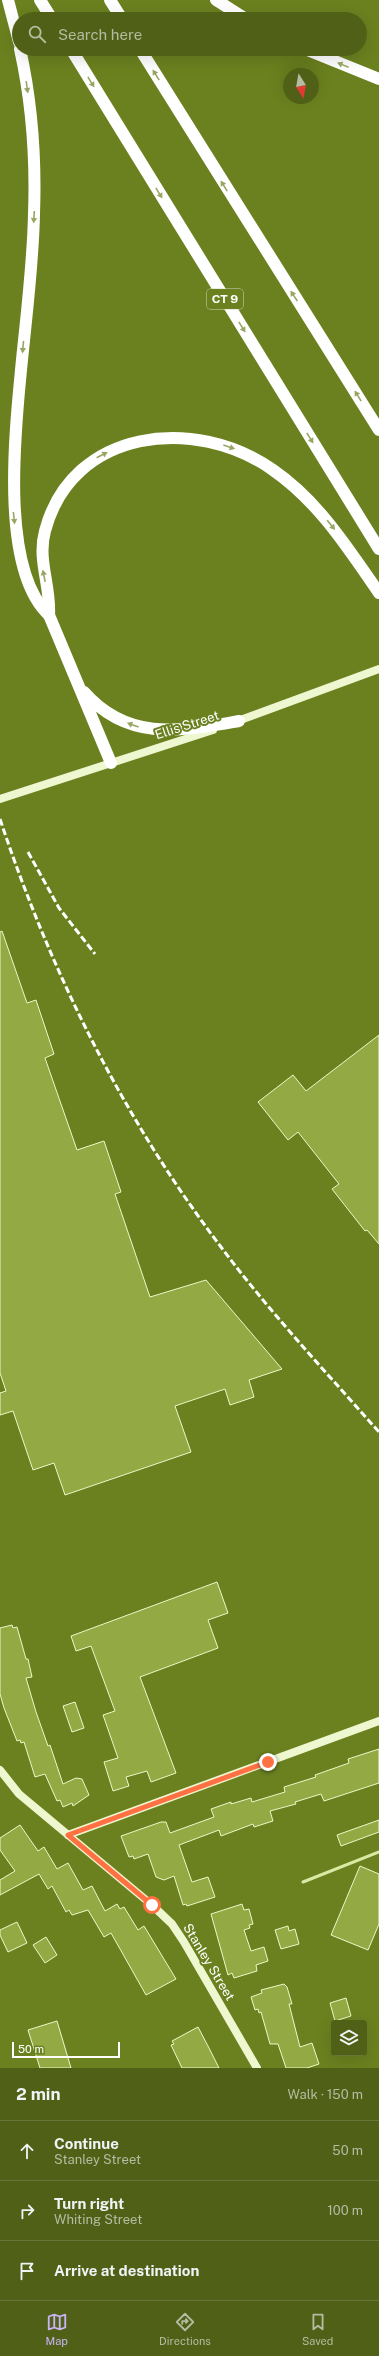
<!DOCTYPE html>
<html lang="en">
<head>
<meta charset="utf-8">
<style>
	body { margin:0; font-family:"Public Sans",sans-serif; background:#5a6a24; color:#f1f3f6 }
	.controls { position:absolute; right:12px; bottom:12px; display:grid; overflow:hidden; border-radius:4px; box-shadow:0 4px 16px #0002 }
	.controls button { width:36px; height:36px; display:grid; place-items:center; padding:0; border:0; border-bottom:1px solid #677536; background:#506117; color:#f1f3f6; font:20px sans-serif }
	.compass { position:absolute; left:283px; top:68px; width:36px; height:36px; border-radius:50%; background:#506117; box-shadow:0 4px 16px #0002; rotate:169deg }
	.scale { position:absolute; left:12px; bottom:10px; width:108px; box-sizing:border-box; padding-left:4px; border:2px solid #fff; border-top:0; font-size:11px; line-height:14px; white-space:nowrap; color:#fff; -webkit-text-stroke:3px #6b811f; paint-order:stroke }
	.stop { position:absolute; width:12px; height:12px; margin:-9px; border:3px solid #ff7043; border-radius:50%; background:#fff }
	.stop.end { background:#ff7043; border-color:#fff; box-shadow:0 1px 4px #0008 }
	.list { margin:0; padding:0; list-style:none }
	h2 { display:flex; justify-content:space-between; align-items:center; height:52px; margin:0; padding:0 16px; font-size:17px }
	h2 small { font-size:13px; font-weight:400; color:#b4bca1 }
	.list li { display:grid; grid-template-columns:26px 1fr auto; gap:12px; align-items:center; box-sizing:border-box; height:60px; padding:0 16px; border-top:1px solid #677536 }
	.list b { display:block; font-size:15px; white-space:nowrap }
	.list p { margin:0; font-size:13px; white-space:nowrap; color:#b4bca1 }
	.list em { font-size:13px; font-style:normal; color:#b4bca1 }
	.icon { flex:none; width:22px; height:22px; fill:none; stroke:currentColor; stroke-width:2; stroke-linecap:round; stroke-linejoin:round }
	.map { position:relative; flex:none; width:379px; height:2068px; overflow:hidden }
	.search { position:absolute; background:#506117; box-shadow:0 4px 16px #0002; left:12px; right:12px; top:12px; height:44px; display:flex; align-items:center; gap:10px; box-sizing:border-box; padding:0 14px; border-radius:22px; color:#b4bca1; font-size:15px }
	.sheet { height:232px; background:#506117 }
	nav { display:flex; justify-content:space-around; align-items:center; box-sizing:border-box; height:56px; border-top:1px solid #677536; background:#506117; font-size:11px; color:#b4bca1 }
	nav a { display:grid; justify-items:center; gap:2px }
	nav .on { color:#cab3f6 }
	.map>svg:first-child { display:block }
	.building { fill:#93a943; stroke:#edf7c8 }
	.lines { fill:none; stroke-linecap:round; stroke-linejoin:round }
	.lane { stroke:#dbe9a4; stroke-width:3 }
	.secondary { stroke:#eef7cf; stroke-width:8 }
	.highway { stroke:#fff; stroke-width:12 }
	.rail { stroke:#fff; stroke-width:3; stroke-dasharray:7 3; stroke-linecap:butt }
	.oneway { fill:#97a762 }
	.route { stroke:#ff7043; stroke-width:5 }
	.labels { text-anchor:middle; dominant-baseline:central; stroke-width:4; stroke-linejoin:round; paint-order:stroke }
	.shield { fill:#6b811f; stroke:#d3d9bc; stroke-width:1 }
	.shield-label { font-size:12px; font-weight:bold; fill:#fff }
	.street-label { font-size:13px; fill:#fff; stroke:#6b811f }
</style>
</head>
<body>
<div class="map">
<svg width="379" height="2068" viewBox="0 0 379 2068">
	<rect width="100%" height="100%" fill="#6b811f"/>
	<!-- building -->
	<g class="building">
		<polygon points="2,931 27,1003 36,1000 54,1054 45,1058 77,1150 104,1141 121,1192 115,1194 150,1297 206,1280 282,1369 249,1380 254,1397 230,1405 225,1389 175,1406 191,1452 65,1495 54,1463 33,1470 13,1411 0,1415 0,1393 6,1391 0,1373 0,932"/>
		<polygon points="379,1035 379,1244 367,1230 365,1231 332,1189 339,1184 298,1132 288,1140 258,1102 293,1075 306,1091"/>
		<polygon points="217,1582 228,1613 208,1620 218,1648 140,1677 176,1773 151,1782 147,1771 126,1777 129,1786 113,1791 104,1762 118,1758 103,1715 115,1711 91,1646 76,1651 71,1636"/>
		<polygon points="12,1625 13,1628 17,1627 26,1659 28,1659 32,1677 26,1678 36,1712 48,1746 50,1745 63,1784 76,1778 82,1779 89,1795 73,1806 72,1803 63,1807 60,1800 57,1801 45,1774 35,1777 24,1742 21,1743 20,1740 17,1741 4,1708 0,1694 0,1628"/>
		<polygon points="75,1702 84,1728 72,1732 63,1706"/>
		<polygon points="379,1749 379,1783 324,1801 321,1794 295,1802 296,1804 270,1811 273,1821 254,1827 253,1824 221,1836 219,1830 179,1845 192,1882 208,1877 215,1897 187,1906 186,1904 183,1905 174,1876 164,1880 156,1877 148,1854 134,1859 133,1856 129,1857 121,1836 161,1822 166,1822 170,1833 214,1817 211,1809 231,1802 231,1804 251,1798 252,1802 285,1792 284,1787 316,1777 315,1775 349,1763 348,1759"/>
		<polygon points="379,1820 379,1832 341,1846 337,1835"/>
		<polygon points="20,1825 38,1851 44,1847 57,1869 68,1863 83,1890 92,1886 105,1911 117,1904 120,1909 124,1907 138,1930 144,1926 176,1979 146,1995 111,1933 104,1937 88,1910 72,1915 69,1910 66,1912 52,1886 48,1889 39,1874 0,1895 0,1880 15,1871 0,1850 0,1838"/>
		<polygon points="360,1866 379,1874 379,1924 368,1950 331,1935"/>
		<polygon points="242,1904 244,1910 249,1909 253,1924 249,1925 250,1928 244,1930 251,1951 264,1947 268,1961 256,1965 257,1971 234,1978 232,1973 228,1975 211,1914"/>
		<polygon points="17,1922 27,1943 8,1952 0,1935 0,1930"/>
		<polygon points="288,1926 289,1931 295,1929 299,1944 281,1949 275,1930"/>
		<polygon points="46,1937 57,1955 45,1963 33,1945"/>
		<polygon points="284,1984 287,1987 292,2004 289,2004 300,2047 312,2043 319,2064 307,2068 286,2068 278,2044 270,2044 261,2012 259,2013 258,2009 255,2010 251,1997 262,1993 261,1990"/>
		<polygon points="346,1998 351,2016 335,2021 330,2003"/>
		<polygon points="57,2021 71,2068 40,2068 28,2030"/>
		<polygon points="198,2027 209,2048 219,2068 182,2068 171,2045 174,2044 172,2041"/>
	</g>
	<g class="lines">
		<!-- lane -->
		<polyline class="lane" points="303,1882 379,1852"/>
		<!-- secondary -->
		<g class="secondary">
			<polyline points="235,722 379,669"/>
			<polyline points="0,799 213,730"/>
			<polyline points="0,1770 19,1794 152,1905 172,1924 184,1942 257,2068"/>
			<polyline points="68,1835 379,1721"/>
		</g>
		<!-- highway -->
		<g class="highway">
			<polyline points="8,0 19,42"/>
			<polyline points="40,0 52,19"/>
			<polyline points="110,0 122,19"/>
			<polyline points="216,0 246,19"/>
			<path d="M20 49C32 103 36 159 34 214 33 266 26 318 21 370 15 433 0 570 49 615"/>
			<polyline points="71,49 379,549"/>
			<polyline points="140,49 379,430"/>
			<polyline points="305,49 379,79"/>
			<path d="M84 692C128 742 180 731 239 721"/>
			<path d="M111 763 49 615C51 586 37 560 45 531 72 428 196 415 273 470 318 501 348 548 379 593"/>
		</g>
		<!-- rail -->
		<g class="rail">
			<path d="M0 819C50 970 122 1116 218 1243 267 1309 324 1370 379 1432"/>
			<polyline points="28,852 59,908 95,954"/>
		</g>
	</g>
	<!-- one-way arrows -->
	<defs><path id="oneway-solid" d="M-6-.8H1V-3.2L6.5 0L1 3.2V.8H-6Z"/></defs>
	<g class="oneway">
		<use href="#oneway-solid" transform="translate(343 65) rotate(-158)"/>
		<use href="#oneway-solid" transform="translate(156 75) rotate(-122)"/>
		<use href="#oneway-solid" transform="translate(91 82) rotate(58)"/>
		<use href="#oneway-solid" transform="translate(27 87) rotate(82)"/>
		<use href="#oneway-solid" transform="translate(224 186) rotate(-122)"/>
		<use href="#oneway-solid" transform="translate(159 193) rotate(58)"/>
		<use href="#oneway-solid" transform="translate(34 217) rotate(93)"/>
		<use href="#oneway-solid" transform="translate(294 296) rotate(-123)"/>
		<use href="#oneway-solid" transform="translate(242 327) rotate(58)"/>
		<use href="#oneway-solid" transform="translate(23 347) rotate(95)"/>
		<use href="#oneway-solid" transform="translate(358 396) rotate(-122)"/>
		<use href="#oneway-solid" transform="translate(310 438) rotate(58)"/>
		<use href="#oneway-solid" transform="translate(229 447) rotate(19)"/>
		<use href="#oneway-solid" transform="translate(102 455) rotate(-27)"/>
		<use href="#oneway-solid" transform="translate(14 518) rotate(84)"/>
		<use href="#oneway-solid" transform="translate(331 525) rotate(51)"/>
		<use href="#oneway-solid" transform="translate(44 576) rotate(-101)"/>
		<use href="#oneway-solid" transform="translate(133 725) rotate(-160)"/>
	</g>
	<g class="lines">
		<!-- route -->
		<polyline class="route" points="152,1905 68,1835 268,1762"/>
	</g>
	<g class="labels">
		<!-- shield labels -->
		<rect class="shield" x="207" y="289" width="36" height="20" rx="3"/>
		<g class="shield-label">
			<text x="225" y="299">CT 9</text>
		</g>
		<!-- street labels -->
		<g class="street-label">
			<text transform="translate(187 725) rotate(-18)">Ellis Street</text>
			<text transform="translate(209 1962) rotate(59)">Stanley Street</text>
		</g>
	</g>
</svg>
<div class="controls">
<button><svg class="icon" aria-label="layers" viewBox="0 0 24 24"><path d="M12 4l9 5-9 5-9-5zM3 14l9 5 9-5"/></svg></button>
</div>
<svg class="compass" viewBox="-18 -18 36 36"><path d="M0-13l5 13h-10z" fill="#e53935"/><path d="M0 13l5-13h-10z" fill="#b4bca1"/></svg>
<div class="scale">50 m</div>
<div class="stop" style="left:152px;top:1905px"></div>
<div class="stop end" style="left:268px;top:1762px"></div>
<div class="search"><svg class="icon" aria-label="search" viewBox="0 0 24 24"><circle cx="10" cy="10" r="6"/><path d="M15 15l6 6"/></svg>Search here</div>
</div>
<section class="sheet">
<h2>2 min<small>Walk · 150 m</small></h2>
<ul class="list">
<li><svg class="icon" aria-label="ahead" viewBox="0 0 24 24"><path d="M12 20V5M6 11l6-6 6 6"/></svg><div><b>Continue</b><p>Stanley Street</p></div><em>50 m</em></li>
<li><svg class="icon" aria-label="right" viewBox="0 0 24 24"><path d="M7 20v-9h11M14 6l5 5-5 5"/></svg><div><b>Turn right</b><p>Whiting Street</p></div><em>100 m</em></li>
<li><svg class="icon" aria-label="arrive" viewBox="0 0 24 24"><path d="M6 21V4h12l-3 4 3 4H6"/></svg><div><b>Arrive at destination</b></div></li>
</ul>
</section>
<nav>
<a class="on"><svg class="icon" aria-label="map" viewBox="0 0 24 24"><path d="M3 6l6-2 6 2 6-2v14l-6 2-6-2-6 2zM9 4v14M15 6v14"/></svg>Map</a>
<a><svg class="icon" aria-label="directions" viewBox="0 0 24 24"><path d="M12 3l9 9-9 9-9-9zM9 14v-3h6M13 9l2 2-2 2"/></svg>Directions</a>
<a><svg class="icon" aria-label="saved" viewBox="0 0 24 24"><path d="M7 4h10v16l-5-4-5 4z"/></svg>Saved</a>
</nav>
</body>
</html>
